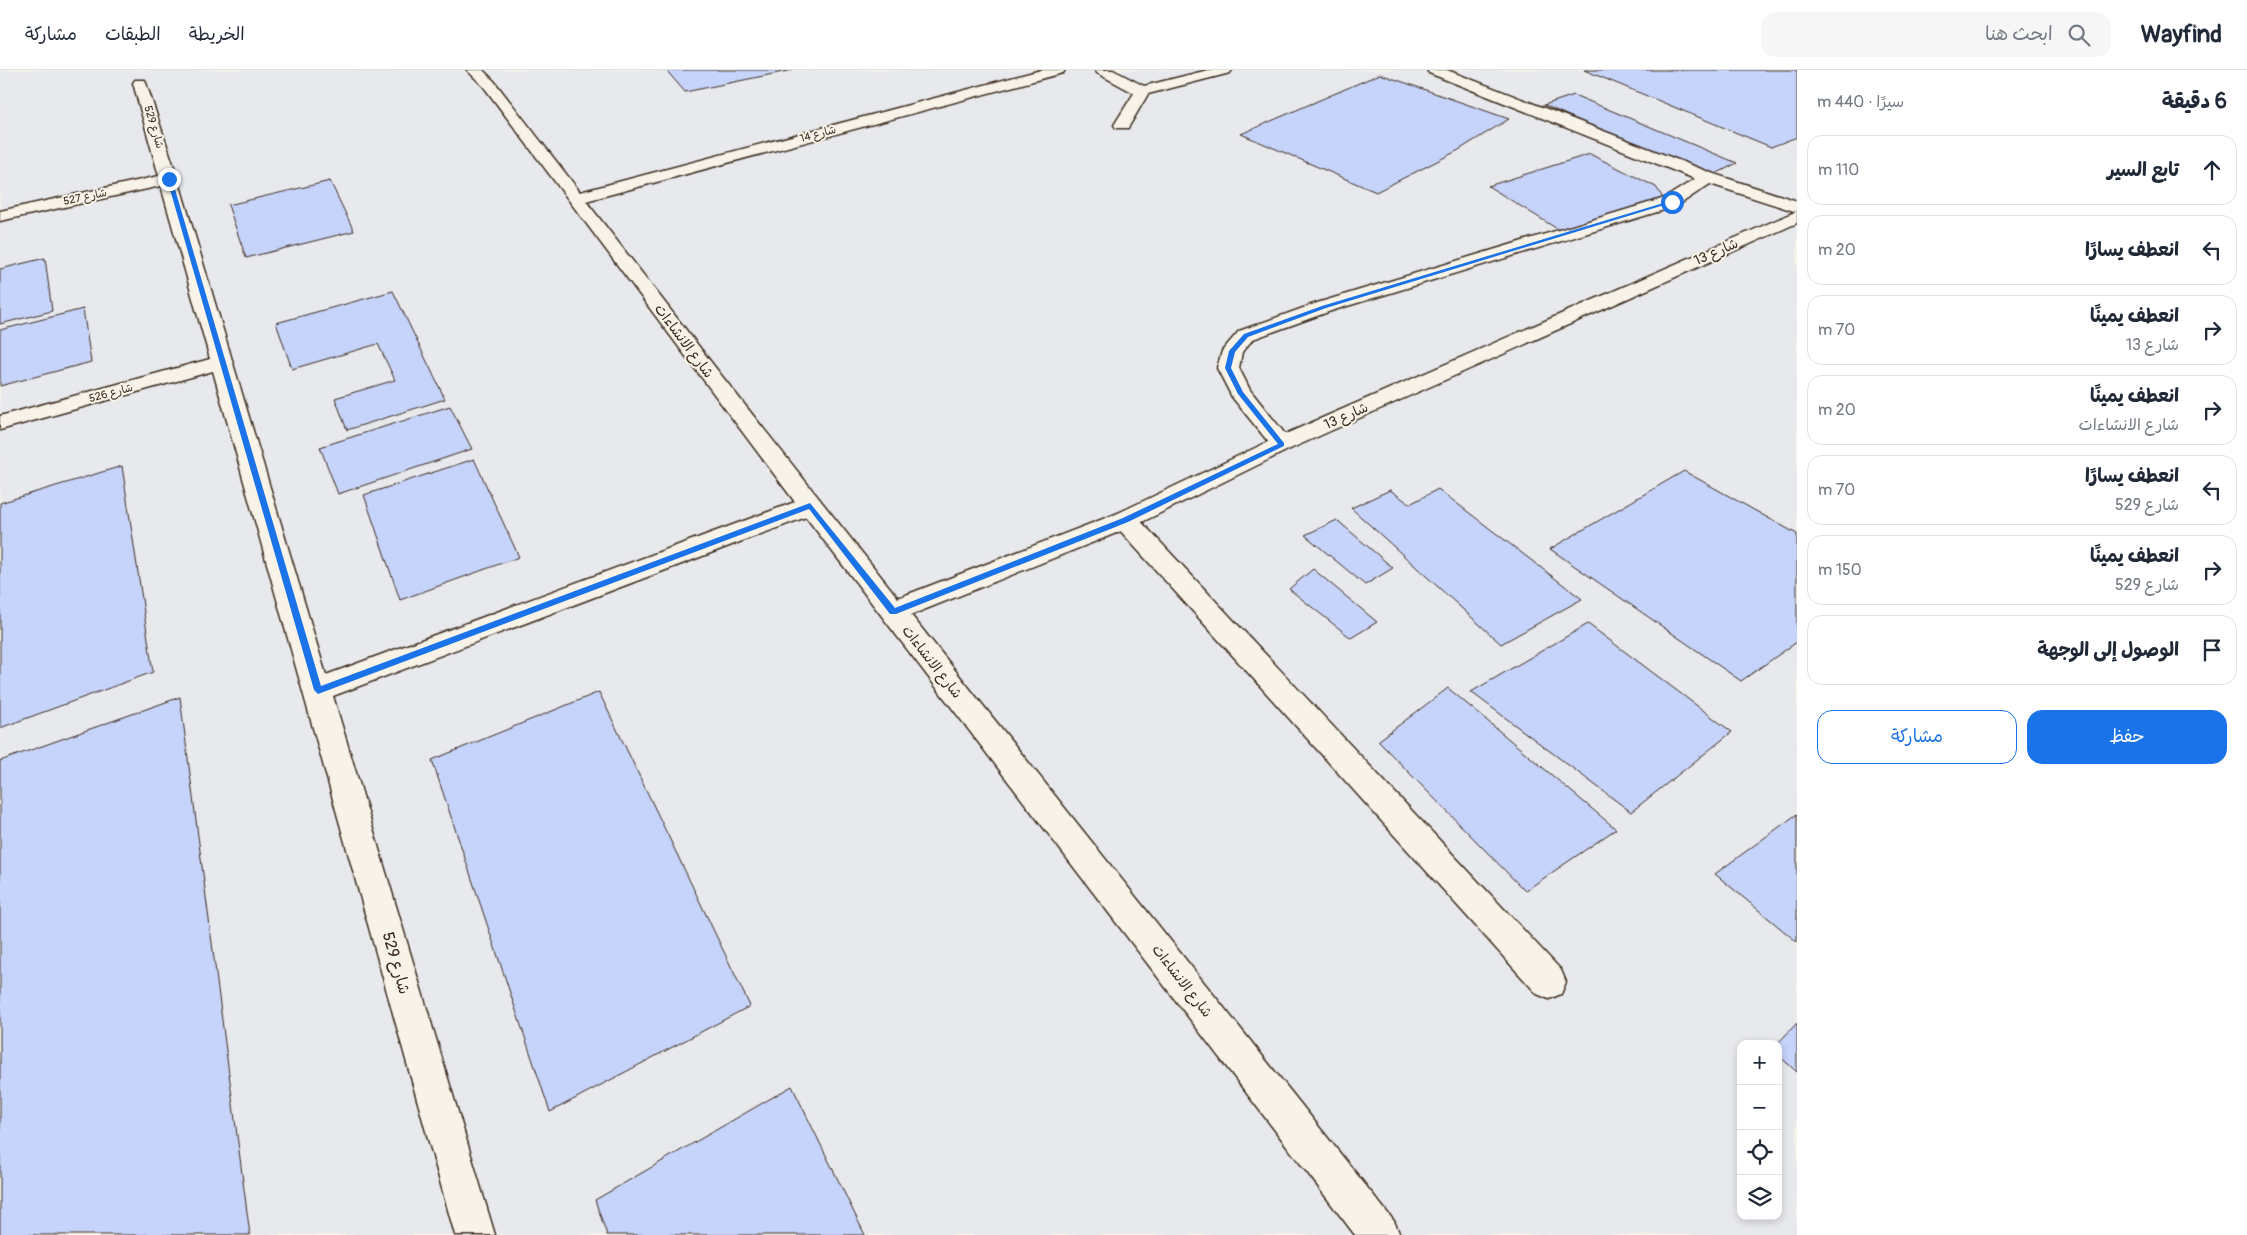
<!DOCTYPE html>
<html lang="ar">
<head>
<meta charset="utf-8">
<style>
	body { margin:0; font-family:Pangolin,"Playpen Sans Arabic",sans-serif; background:#f6f6f7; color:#1f2937; direction:rtl }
	.controls { position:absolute; right:15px; bottom:15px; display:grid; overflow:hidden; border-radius:10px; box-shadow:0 2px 8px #0003 }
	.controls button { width:45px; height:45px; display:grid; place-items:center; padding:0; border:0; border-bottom:1px solid #e0e1e3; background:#fff; color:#1f2937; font:25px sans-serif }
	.stop { position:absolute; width:15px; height:15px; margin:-11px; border:4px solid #1a73e8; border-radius:50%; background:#fff }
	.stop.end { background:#1a73e8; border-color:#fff; box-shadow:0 1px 5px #0008 }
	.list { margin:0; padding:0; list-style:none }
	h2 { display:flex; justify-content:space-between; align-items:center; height:65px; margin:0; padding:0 20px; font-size:21px }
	h2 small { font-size:16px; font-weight:400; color:#747a83 }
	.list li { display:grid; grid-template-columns:32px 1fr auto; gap:15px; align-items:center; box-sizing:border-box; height:70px; margin:0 10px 10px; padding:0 10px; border:1px solid #e0e1e3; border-radius:15px }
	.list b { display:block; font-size:19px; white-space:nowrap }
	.list p { margin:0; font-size:16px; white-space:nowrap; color:#747a83 }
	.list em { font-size:16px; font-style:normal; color:#747a83 }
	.actions { display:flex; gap:10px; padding:15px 20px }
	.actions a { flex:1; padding:11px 0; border:1px solid #1a73e8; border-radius:15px; text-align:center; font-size:18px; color:#1a73e8 }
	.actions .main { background:#1a73e8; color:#fff }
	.icon { flex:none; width:28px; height:28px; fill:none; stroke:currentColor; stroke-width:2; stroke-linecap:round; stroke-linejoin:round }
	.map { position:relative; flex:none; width:1797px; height:1165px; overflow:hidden; direction:ltr }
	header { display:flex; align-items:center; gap:30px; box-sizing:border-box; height:70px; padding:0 25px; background:#fff; border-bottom:1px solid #e0e1e3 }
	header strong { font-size:24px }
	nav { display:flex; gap:28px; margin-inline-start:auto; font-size:18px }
	.search { width:350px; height:45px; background:#f6f6f7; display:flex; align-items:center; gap:12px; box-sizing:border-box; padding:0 18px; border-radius:15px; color:#747a83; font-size:19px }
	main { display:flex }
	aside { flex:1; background:#fff }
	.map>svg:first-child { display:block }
	.built { fill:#e8e9ed; fill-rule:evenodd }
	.building { fill:#c6d3fa; stroke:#3b2a1e }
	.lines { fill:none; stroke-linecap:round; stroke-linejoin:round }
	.lane-casing { stroke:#3b2a1e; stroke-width:3 }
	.street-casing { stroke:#3b2a1e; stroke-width:3 }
	.lane { fill:#f7f3e8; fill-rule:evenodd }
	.street { fill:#f7f3e8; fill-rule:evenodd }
	.route { fill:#1a73e8 }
	.labels { text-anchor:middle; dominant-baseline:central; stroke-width:4; stroke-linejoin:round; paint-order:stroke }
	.far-street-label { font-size:11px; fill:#3b2a1e; stroke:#f7f3e8 }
	.street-label { font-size:14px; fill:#3b2a1e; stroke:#f7f3e8 }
	.near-street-label { font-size:16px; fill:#3b2a1e; stroke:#f7f3e8 }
</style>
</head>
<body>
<header>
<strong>Wayfind</strong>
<div class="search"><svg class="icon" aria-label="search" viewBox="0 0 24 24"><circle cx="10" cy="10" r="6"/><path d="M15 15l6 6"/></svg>ابحث هنا</div>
<nav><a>الخريطة</a><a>الطبقات</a><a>مشاركة</a></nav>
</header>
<main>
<aside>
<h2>6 دقيقة<small>سيرًا · 440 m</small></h2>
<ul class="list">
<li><svg class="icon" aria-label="ahead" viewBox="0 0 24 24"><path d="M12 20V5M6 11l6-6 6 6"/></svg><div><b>تابع السير</b></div><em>110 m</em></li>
<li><svg class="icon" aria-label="left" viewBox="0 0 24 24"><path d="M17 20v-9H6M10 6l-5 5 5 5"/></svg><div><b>انعطف يسارًا</b></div><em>20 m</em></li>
<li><svg class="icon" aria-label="right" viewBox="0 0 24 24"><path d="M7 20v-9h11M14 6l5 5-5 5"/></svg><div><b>انعطف يمينًا</b><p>شارع 13</p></div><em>70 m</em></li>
<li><svg class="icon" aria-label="right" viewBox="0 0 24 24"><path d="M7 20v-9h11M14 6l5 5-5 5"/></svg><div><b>انعطف يمينًا</b><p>شارع الانشاءات</p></div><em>20 m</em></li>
<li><svg class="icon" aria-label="left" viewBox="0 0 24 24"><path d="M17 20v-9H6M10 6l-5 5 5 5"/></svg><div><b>انعطف يسارًا</b><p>شارع 529</p></div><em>70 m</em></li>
<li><svg class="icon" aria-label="right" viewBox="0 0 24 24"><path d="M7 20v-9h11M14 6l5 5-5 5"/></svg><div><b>انعطف يمينًا</b><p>شارع 529</p></div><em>150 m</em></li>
<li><svg class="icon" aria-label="arrive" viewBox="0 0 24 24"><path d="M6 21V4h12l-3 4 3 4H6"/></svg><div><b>الوصول إلى الوجهة</b></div></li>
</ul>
<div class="actions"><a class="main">حفظ</a><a>مشاركة</a></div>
</aside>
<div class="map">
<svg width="1797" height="1165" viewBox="0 0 1797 1165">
	<rect width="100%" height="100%" fill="#f7f3e8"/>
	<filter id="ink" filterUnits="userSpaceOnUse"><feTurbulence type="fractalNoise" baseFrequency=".02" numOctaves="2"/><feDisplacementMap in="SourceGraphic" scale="10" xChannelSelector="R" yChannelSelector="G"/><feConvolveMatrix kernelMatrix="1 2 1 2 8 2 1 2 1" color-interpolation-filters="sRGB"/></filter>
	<g filter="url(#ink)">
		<!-- built -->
		<path class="built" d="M0 0H1797V1165H0ZM1741 974H1778V1146H1741Z"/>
		<!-- building -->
		<g class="building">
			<polygon points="666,0 793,0 685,22"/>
			<polygon points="1584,0 1797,0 1797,67 1771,77"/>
			<polygon points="1380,4 1509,49 1457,81 1376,122 1241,64"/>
			<polygon points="1574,25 1737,93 1708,108 1544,35"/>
			<polygon points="1590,84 1656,117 1663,128 1615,149 1559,160 1488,116"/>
			<polygon points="330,111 354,161 246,188 228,135"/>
			<polygon points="45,188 52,241 0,254 0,199"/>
			<polygon points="393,221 445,329 347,360 335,328 395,310 378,274 292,299 276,253"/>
			<polygon points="83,239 91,292 0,316 0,260"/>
			<polygon points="450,336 472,379 338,424 320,377"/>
			<polygon points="474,389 519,487 400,530 364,425"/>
			<polygon points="122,396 153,602 0,658 0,433"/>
			<polygon points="1684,401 1797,464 1797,572 1741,611 1550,479"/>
			<polygon points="1438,419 1582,529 1501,574 1351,438 1390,420 1410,434"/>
			<polygon points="1337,450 1393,498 1365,515 1305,465"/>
			<polygon points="1313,499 1377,552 1351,568 1289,519"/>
			<polygon points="1588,554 1732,662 1631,742 1471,622"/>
			<polygon points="1448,618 1616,759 1525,821 1378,671"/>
			<polygon points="599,622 750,936 550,1042 432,690"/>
			<polygon points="180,627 250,1165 0,1165 0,691"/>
			<polygon points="1797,744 1797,872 1715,804"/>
			<polygon points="1797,953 1797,1002 1778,985 1778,974 1777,974"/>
			<polygon points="792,1016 865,1165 607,1165 595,1130"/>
		</g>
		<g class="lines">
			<!-- lane casing -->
			<g class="lane-casing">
				<g id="lane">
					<polygon points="1095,0 1113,0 1144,16 1208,0 1232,0 1230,3 1148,24 1128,58 1116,58 1114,55 1134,23 1097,3"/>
					<polygon points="1427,0 1447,0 1714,104 1797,131 1797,142 1710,114 1677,136 1331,241 1253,269 1242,282 1239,298 1250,320 1293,374 1290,379 1282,381 1274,379 1232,327 1217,298 1222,281 1239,261 1317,233 1665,128 1695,109 1429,3"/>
					<polygon points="1125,441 1134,444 1561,900 1566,912 1561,924 1549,929 1537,924 1116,456 1113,450 1116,444"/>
				</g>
			</g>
			<!-- street casing -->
			<g class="street-casing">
				<polygon id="street" points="467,0 483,0 494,11 580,122 1041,0 1065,0 1063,3 586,131 721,305 898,528 1116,444 1274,369 1797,141 1797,153 1290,379 1134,456 911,545 1394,1151 1400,1165 1355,1165 806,447 333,626 495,1165 455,1165 213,301 0,360 0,346 210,289 161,116 0,151 0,141 159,106 133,13 135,10 145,10 178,109 326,605 795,432 484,17"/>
			</g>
			<!-- lane -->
			<use href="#lane" class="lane"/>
			<!-- street -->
			<use href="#street" class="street"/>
		</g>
	</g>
	<!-- route -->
	<polygon class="route" points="169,107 172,109 321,616 810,433 895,538 1123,448 1278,374 1238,324 1225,298 1229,281 1244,264 1322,236 1670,131 1674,132 1326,238 1248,267 1235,282 1231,298 1243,322 1284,373 1284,376 1128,452 896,544 890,544 809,439 318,624 314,620 167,109"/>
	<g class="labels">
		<!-- far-street labels -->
		<g class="far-street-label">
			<text transform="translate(154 57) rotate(73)">شارع 529</text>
			<text transform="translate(818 64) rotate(-15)">شارع 14</text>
			<text transform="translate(85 127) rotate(-12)">شارع 527</text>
			<text transform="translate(111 323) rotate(-15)">شارع 526</text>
		</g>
		<!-- street labels -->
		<g class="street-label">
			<text transform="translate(1716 182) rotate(-24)">شارع 13</text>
			<text transform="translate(684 271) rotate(53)">شارع الانشاءات</text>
			<text transform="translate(1346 346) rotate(-24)">شارع 13</text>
			<text transform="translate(932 592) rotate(52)">شارع الانشاءات</text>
			<text transform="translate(1182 911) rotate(52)">شارع الانشاءات</text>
		</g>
		<!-- near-street labels -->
		<g class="near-street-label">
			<text transform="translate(396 893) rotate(74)">شارع 529</text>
		</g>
	</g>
</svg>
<div class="controls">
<button>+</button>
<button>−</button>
<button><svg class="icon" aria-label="locate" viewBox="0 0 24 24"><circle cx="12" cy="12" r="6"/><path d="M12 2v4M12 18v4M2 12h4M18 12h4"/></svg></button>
<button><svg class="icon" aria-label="layers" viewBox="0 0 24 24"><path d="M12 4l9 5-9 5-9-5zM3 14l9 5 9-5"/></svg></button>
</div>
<div class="stop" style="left:1672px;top:132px"></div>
<div class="stop end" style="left:169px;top:109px"></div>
</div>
</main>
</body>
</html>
